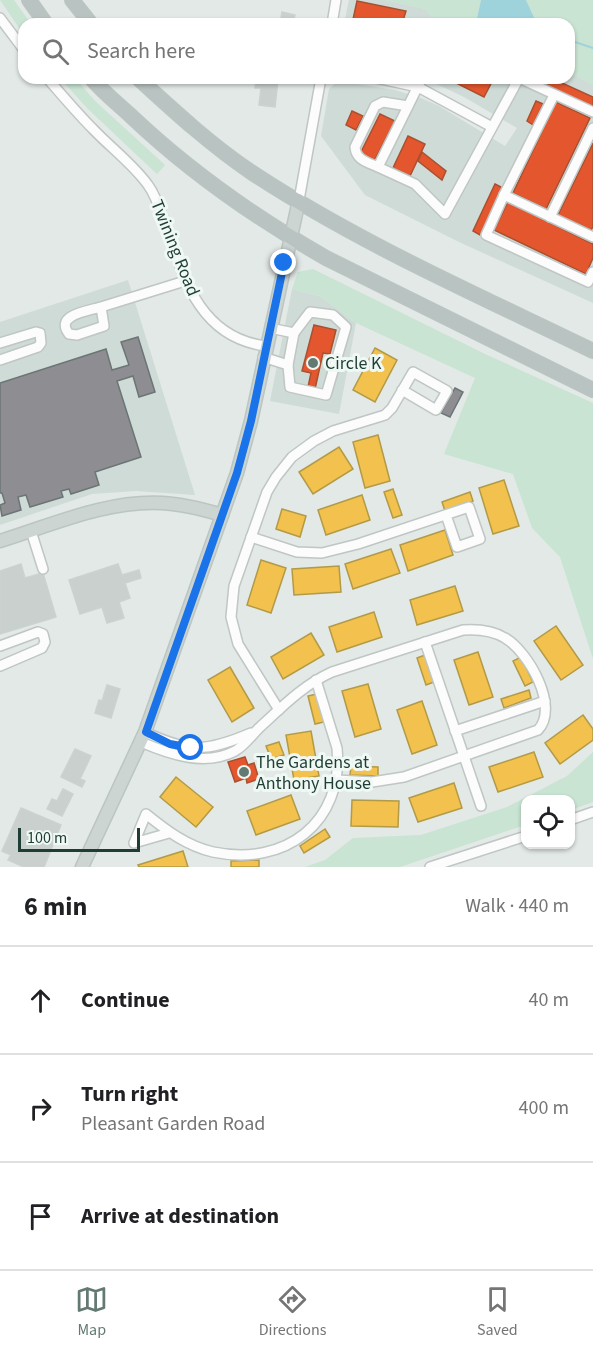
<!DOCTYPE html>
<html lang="en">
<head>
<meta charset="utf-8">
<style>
	body { margin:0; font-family:"Source Sans 3",sans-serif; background:#f2f2f2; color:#202124 }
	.controls { position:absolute; right:18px; bottom:18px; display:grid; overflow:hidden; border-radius:12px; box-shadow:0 2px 4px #0004 }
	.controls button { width:54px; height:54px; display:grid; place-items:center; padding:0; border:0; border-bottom:2px solid #e0e0e0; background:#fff; color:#202124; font:30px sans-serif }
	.scale { position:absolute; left:18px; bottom:15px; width:122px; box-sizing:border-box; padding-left:6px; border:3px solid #1e3e35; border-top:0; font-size:16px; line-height:21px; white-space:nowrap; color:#1e3e35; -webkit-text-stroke:4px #f0f8f4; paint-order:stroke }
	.stop { position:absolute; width:18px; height:18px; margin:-14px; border:4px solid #1a73e8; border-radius:50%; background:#fff }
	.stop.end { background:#1a73e8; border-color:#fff; box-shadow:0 2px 6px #0008 }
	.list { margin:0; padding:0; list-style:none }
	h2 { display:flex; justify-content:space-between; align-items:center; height:78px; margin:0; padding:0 24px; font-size:26px }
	h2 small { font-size:20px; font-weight:400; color:#757577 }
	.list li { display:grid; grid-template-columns:39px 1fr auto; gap:18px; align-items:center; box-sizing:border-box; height:108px; padding:0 24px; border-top:2px solid #e0e0e0 }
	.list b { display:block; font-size:22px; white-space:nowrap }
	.list p { margin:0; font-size:20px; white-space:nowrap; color:#757577 }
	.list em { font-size:20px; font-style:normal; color:#757577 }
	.icon { flex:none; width:33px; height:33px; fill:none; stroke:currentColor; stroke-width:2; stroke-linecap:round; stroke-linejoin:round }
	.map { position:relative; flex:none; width:593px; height:867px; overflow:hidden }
	.search { position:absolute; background:#fff; box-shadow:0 2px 4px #0004; left:18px; right:18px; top:18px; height:66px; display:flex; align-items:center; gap:15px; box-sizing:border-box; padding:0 21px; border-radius:18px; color:#757577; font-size:22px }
	.sheet { height:402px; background:#fff }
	nav { display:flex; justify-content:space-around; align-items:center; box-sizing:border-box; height:84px; border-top:2px solid #e0e0e0; background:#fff; font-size:16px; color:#757577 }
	nav a { display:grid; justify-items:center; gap:3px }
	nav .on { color:#637a73 }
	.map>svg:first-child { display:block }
	.built { fill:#cfdbd6 }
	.green { fill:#c9e4d2 }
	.water { fill:#9ed3dc }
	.homes { fill:#f2c14e; stroke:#b29a46; stroke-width:1.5 }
	.shops { fill:#e4572e; stroke:#a95030; stroke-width:1.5 }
	.industry { fill:#8d8d92; stroke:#6c7576; stroke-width:1.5 }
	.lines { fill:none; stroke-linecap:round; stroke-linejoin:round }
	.stream { stroke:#9ed3dc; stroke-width:2 }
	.building { fill:#c9d0cd; stroke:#cbd2cf; stroke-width:1.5 }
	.minor-casing { stroke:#bfc6c3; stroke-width:12 }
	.major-casing { stroke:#bbc5c2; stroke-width:15 }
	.highway-casing { stroke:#bbc5c2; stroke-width:16 }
	.minor { stroke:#fbfcfb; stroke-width:9 }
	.major { stroke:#ccd5d2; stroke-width:12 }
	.highway { stroke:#b9c3c1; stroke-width:14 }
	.route { stroke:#1a73e8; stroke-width:8 }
	.poi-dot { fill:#637a73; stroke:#f0f8f4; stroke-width:2 }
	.labels { text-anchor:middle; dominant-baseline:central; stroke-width:6; stroke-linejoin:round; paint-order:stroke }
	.street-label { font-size:18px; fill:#1e3e35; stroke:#f0f8f4 }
	.poi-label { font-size:18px; fill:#1e3e35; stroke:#f0f8f4; text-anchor:start }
</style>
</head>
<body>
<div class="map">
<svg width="593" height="867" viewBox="0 0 593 867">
	<rect width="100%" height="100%" fill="#e2e9e6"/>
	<!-- built -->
	<g class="built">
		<polygon points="349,0 385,0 425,9 437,24 344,24"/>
		<polygon points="569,72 593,85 593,303 459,242 365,195 321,136 329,89 338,81 395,90 421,98 439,106 505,146 517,128 464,97 424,78 569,78"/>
		<polygon points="128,280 195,495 136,491 92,494 0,525 0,322"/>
		<polygon points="292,289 320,296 356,323 339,414 270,401"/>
	</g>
	<!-- green -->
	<g class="green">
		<polygon points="0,0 14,0 31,24 24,24 24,35"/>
		<polygon points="385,0 481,0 477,17 479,24 437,24 425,9"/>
		<polygon points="526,0 593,0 593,85 569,72 569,24 537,24"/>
		<polygon points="60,78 75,78 95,101 165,165 157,174 87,108"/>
		<polygon points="313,269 485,354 593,403 593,659 560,557 532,528 513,474 444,454 475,378 356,323 320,296 292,289 298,272"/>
		<polygon points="593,752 593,802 571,810 570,800 526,800 525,825 400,867 305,867 325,860 353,838 421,835 507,807 567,776"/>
	</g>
	<!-- water -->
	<polygon class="water" points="481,0 526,0 537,24 479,24 477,18"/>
	<!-- homes -->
	<g class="homes">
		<polygon points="375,348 397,360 375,402 353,390"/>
		<polygon points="378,435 390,481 365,488 353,442"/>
		<polygon points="339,447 353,469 313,494 299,472"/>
		<polygon points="504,480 519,526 493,534 479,488"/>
		<polygon points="393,489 402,515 393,518 384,492"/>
		<polygon points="470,492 473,501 445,511 442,502"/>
		<polygon points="362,495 370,520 326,535 318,510"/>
		<polygon points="282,509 306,516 300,537 276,529"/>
		<polygon points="445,530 453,555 408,571 400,545"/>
		<polygon points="391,549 400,573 353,589 345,564"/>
		<polygon points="261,560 286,568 271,613 247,605"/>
		<polygon points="339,566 341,592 294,595 292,569"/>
		<polygon points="455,586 463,611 417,625 410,600"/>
		<polygon points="374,612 382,637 337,652 329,627"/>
		<polygon points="556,626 583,665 561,680 534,641"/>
		<polygon points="311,633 324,655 283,679 271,657"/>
		<polygon points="478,652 493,697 469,705 454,660"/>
		<polygon points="425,655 434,682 426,685 417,658"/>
		<polygon points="521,657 533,682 525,686 513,661"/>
		<polygon points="230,667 254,708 232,722 208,680"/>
		<polygon points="368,684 381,729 355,737 342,691"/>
		<polygon points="529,690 531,698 504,708 501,699"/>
		<polygon points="317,694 324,722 315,724 308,696"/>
		<polygon points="422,701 437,745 412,754 397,710"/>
		<polygon points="583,715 593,729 593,740 560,764 545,743"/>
		<polygon points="311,731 319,776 294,780 286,735"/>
		<polygon points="279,742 284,755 271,759 266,746"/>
		<polygon points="534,752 543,777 498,792 489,767"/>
		<polygon points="351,766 378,767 378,776 350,775"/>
		<polygon points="176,777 213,807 196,827 160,797"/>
		<polygon points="454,783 462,808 418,822 409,798"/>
		<polygon points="291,795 300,819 256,835 247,811"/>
		<polygon points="352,800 399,801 398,827 351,826"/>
		<polygon points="325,829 330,837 304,853 300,846"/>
		<polygon points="183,851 188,867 139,867 138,865"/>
		<polygon points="259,860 259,867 231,867 231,861"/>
	</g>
	<!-- shops -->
	<g class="shops">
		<polygon points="357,1 406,11 402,24 352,24"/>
		<polygon points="458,78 494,78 484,97 456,83"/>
		<polygon points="551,78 593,97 593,107 547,86"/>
		<polygon points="536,101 543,104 533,125 527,121"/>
		<polygon points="556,102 590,118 546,209 513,193"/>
		<polygon points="352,111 363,116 356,130 346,125"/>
		<polygon points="380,114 395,121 374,161 360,154"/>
		<polygon points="408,136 425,144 410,176 393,168"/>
		<polygon points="593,143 593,227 591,230 558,215"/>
		<polygon points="422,152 446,171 442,180 418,161"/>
		<polygon points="495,184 503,188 480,235 473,231"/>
		<polygon points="508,202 593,244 593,258 586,274 494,230"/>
		<polygon points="314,325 336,330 330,354 323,353 315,389 308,387 311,373 302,371"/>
		<polygon points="245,757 248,765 254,763 259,779 247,783 246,778 235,782 228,762"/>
	</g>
	<!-- industry -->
	<g class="industry">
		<polygon points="138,337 155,392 139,397 133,376 117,381 141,457 95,472 99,485 71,494 69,489 61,491 63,497 30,507 26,495 18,497 21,510 2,516 0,505 5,503 2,493 0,493 0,383 106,349 112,370 129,365 121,342"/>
		<polygon points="455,388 463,392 450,417 441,413"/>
	</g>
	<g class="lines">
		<!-- stream -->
		<polyline class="stream" points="569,40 593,48"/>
	</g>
	<!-- building -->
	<g class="building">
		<polygon points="282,12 295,15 292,24 280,24"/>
		<polygon points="256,78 278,80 275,107 259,105 261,88 255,88"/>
		<polygon points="21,564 25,578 43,573 56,617 0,634 0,571"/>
		<polygon points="118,564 122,575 139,570 141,578 125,583 130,598 119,602 124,618 107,623 102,607 80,614 69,580"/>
		<polygon points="107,685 120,689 111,718 95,713 99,700 102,701"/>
		<polygon points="75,749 91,756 80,779 85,781 82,787 61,777"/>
		<polygon points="63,789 73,794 62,816 47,809 52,799 57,801"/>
		<polygon points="21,808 61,825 44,867 24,867 8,860 11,855 2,851"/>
	</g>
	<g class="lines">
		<!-- minor casing -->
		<g class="minor-casing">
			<g id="minor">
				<polyline points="0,18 24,50"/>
				<polyline points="332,24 336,0"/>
				<path d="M47 78C62 95 77 113 93 129 111 148 133 164 148 185 157 197 161 213 166 227 184 280 201 338 266 346"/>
				<polyline points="376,78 418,87 492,127"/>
				<polyline points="422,78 378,167 415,184 445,214 519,78"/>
				<polyline points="519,78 593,112"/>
				<path d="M378 167C367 162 356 160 355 147L375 106 383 102 408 106"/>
				<polyline points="504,195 554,95"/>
				<polyline points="299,200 321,78"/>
				<polyline points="550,217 593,128"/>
				<polyline points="593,237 504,195 486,235 588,282 593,272"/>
				<path d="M101 307 104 326 77 335 69 334C54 315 88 311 101 307L185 281"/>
				<polyline points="0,343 36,332 40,333 41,343 38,347 0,360"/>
				<polyline points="263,357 288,365 290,387 326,395 346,327 333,315 310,312 294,333 270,328"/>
				<polyline points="288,365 294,333"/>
				<polyline points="31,531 43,569"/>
				<polyline points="251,537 297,552 322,553 358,544 469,507 480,539 457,547 446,515"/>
				<polyline points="425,642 481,806"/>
				<polyline points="0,646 38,632 43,634 45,642 42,648 0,666"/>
				<polyline points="279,710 238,644 231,617 234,586 267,492 276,477 292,457 314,441 333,431 385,415 392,408 413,372 447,391 436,410 402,390"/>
				<polyline points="455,731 545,701"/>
				<path d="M145 732C189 753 207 752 251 733"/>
				<path d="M141 742C169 754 205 767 235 751 245 745 251 736 259 728 282 707 303 685 332 672L463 630C478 629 492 630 505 638 528 651 560 707 538 730L404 777 372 782 337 780"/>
				<polyline points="570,820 593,812"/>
				<path d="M169 833 134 843 146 814C167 831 187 846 213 852 285 867 344 823 337 748L316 680"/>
				<polyline points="430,867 526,836"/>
			</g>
		</g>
		<!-- major casing -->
		<g class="major-casing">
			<g id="major">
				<path d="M0 541C52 525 107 500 162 503 183 504 202 509 222 515"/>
				<polyline points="82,867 145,732 237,473 251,421 299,200"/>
			</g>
		</g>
		<!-- highway casing -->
		<g class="highway-casing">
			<g id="highway">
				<polyline points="29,0 46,24"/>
				<polyline points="72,0 91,24"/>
				<path d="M91 78C103 92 118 104 131 116 190 172 256 218 326 258L593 390"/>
				<path d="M138 78C175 112 212 146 254 174 361 244 478 295 593 351"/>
			</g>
		</g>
		<!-- minor -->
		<use href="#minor" class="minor"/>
		<!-- major -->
		<use href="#major" class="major"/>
		<!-- highway -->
		<use href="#highway" class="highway"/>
	</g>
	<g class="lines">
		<!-- route -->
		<polyline class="route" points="191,748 170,744 146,732 237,473 251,421 284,263"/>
	</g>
	<!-- markers -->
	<g class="poi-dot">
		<circle cx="313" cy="363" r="6"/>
		<circle cx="244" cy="772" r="6"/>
	</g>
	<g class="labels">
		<!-- street labels -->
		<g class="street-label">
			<text transform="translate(175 248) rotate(68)">Twining Road</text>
		</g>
		<!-- poi labels -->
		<g class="poi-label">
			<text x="325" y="363">Circle K</text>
			<text x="256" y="762">The Gardens at<tspan x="256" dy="21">Anthony House</tspan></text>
		</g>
	</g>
</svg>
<div class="controls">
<button><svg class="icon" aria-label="locate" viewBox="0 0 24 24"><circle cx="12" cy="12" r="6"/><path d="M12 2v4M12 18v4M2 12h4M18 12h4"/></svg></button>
</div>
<div class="scale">100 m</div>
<div class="stop" style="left:191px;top:748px"></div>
<div class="stop end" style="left:284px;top:263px"></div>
<div class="search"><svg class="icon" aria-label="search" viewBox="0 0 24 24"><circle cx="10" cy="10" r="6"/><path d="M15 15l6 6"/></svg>Search here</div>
</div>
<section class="sheet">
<h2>6 min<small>Walk · 440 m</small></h2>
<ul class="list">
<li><svg class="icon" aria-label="ahead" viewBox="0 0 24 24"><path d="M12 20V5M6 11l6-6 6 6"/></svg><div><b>Continue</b></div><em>40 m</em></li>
<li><svg class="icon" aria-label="right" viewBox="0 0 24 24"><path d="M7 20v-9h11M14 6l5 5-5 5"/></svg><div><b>Turn right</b><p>Pleasant Garden Road</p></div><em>400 m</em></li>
<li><svg class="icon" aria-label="arrive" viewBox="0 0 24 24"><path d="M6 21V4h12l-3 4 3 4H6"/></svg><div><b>Arrive at destination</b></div></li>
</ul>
</section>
<nav>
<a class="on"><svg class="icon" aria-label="map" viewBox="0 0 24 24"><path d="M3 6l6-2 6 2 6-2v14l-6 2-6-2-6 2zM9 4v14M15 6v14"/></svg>Map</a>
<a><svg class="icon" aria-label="directions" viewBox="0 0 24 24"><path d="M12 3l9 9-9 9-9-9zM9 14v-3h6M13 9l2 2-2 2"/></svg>Directions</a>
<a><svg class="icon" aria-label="saved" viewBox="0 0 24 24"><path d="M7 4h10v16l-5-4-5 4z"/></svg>Saved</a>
</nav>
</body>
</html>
